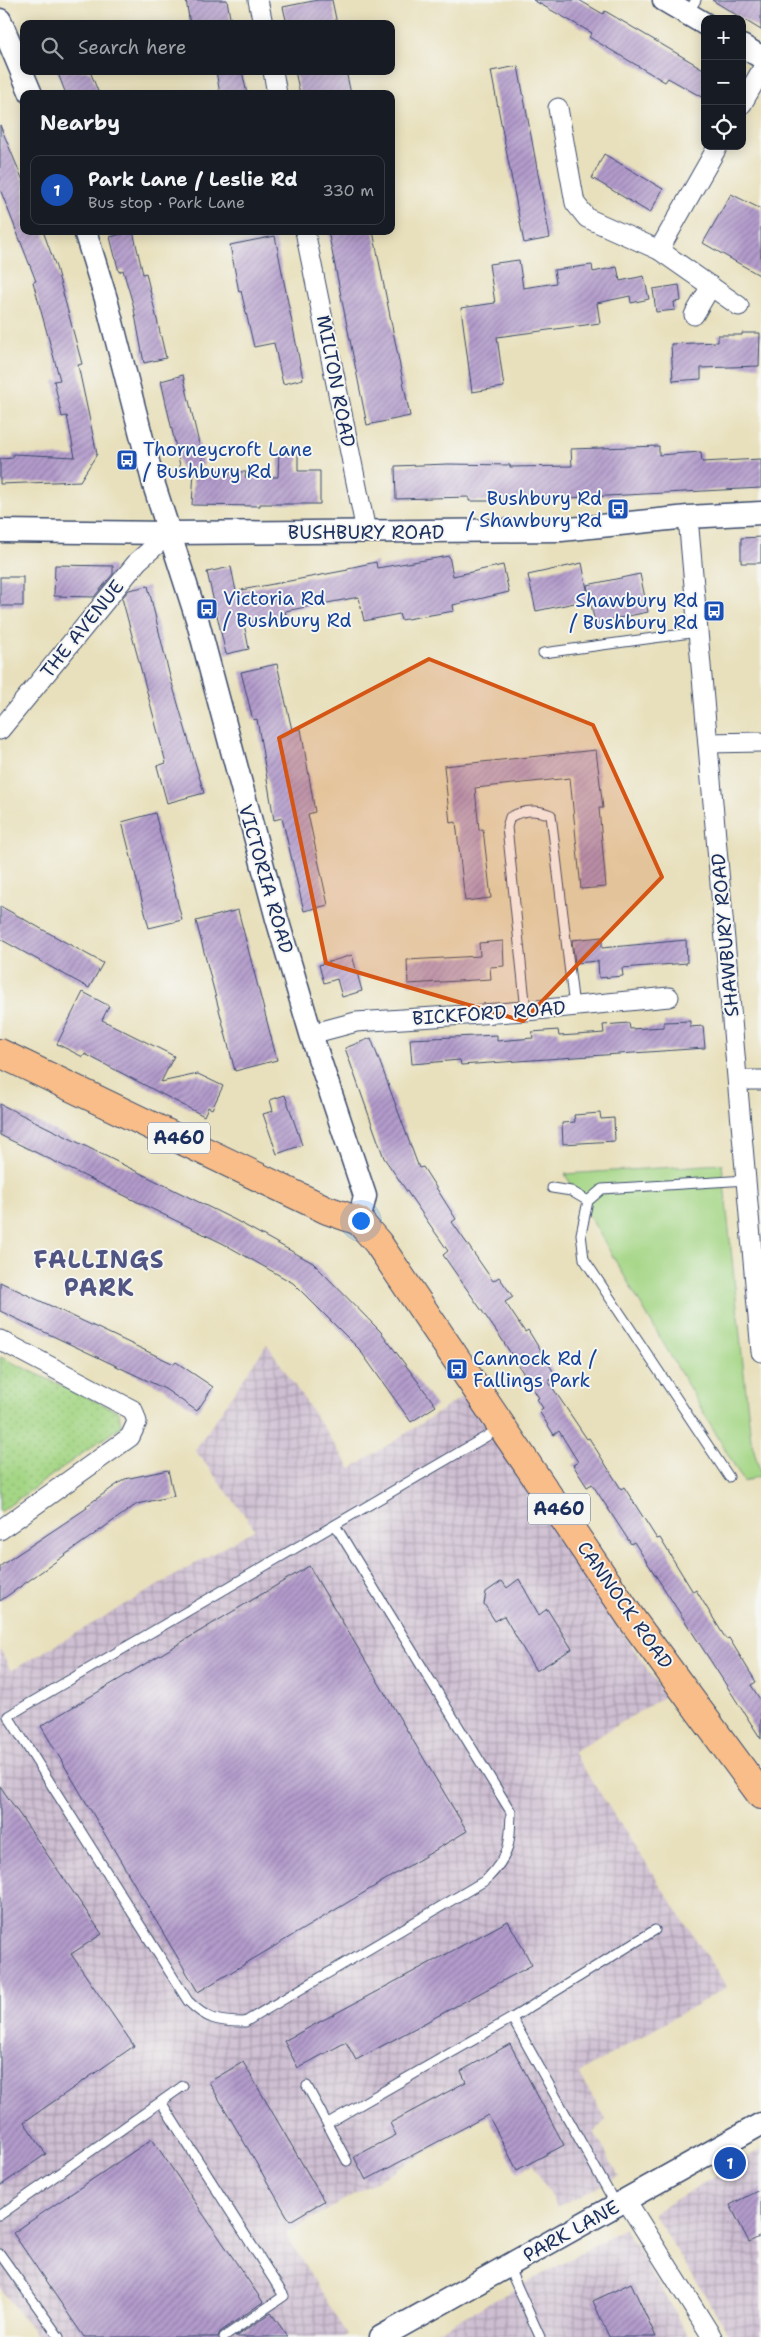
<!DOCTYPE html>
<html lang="en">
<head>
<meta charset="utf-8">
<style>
	body { margin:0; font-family:"Shantell Sans",sans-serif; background:#20242c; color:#f1f3f6 }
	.controls { position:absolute; right:15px; top:15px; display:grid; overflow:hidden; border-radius:10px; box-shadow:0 2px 12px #0003 }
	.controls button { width:45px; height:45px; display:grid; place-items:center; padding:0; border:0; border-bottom:1px solid #363941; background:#171b24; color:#f1f3f6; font:25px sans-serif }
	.you { position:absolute; left:360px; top:1220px; width:18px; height:18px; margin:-12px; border:4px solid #fff; border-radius:50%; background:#1a73e8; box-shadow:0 0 0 8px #1a73e833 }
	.badge { display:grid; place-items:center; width:32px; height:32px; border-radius:50%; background:#2563eb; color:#fff; font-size:16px; font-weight:700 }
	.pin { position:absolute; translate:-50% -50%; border:2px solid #fff; box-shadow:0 1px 5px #0006 }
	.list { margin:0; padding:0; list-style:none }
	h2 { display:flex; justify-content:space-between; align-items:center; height:65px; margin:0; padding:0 20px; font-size:21px }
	h2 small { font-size:16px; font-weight:400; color:#9ea1a6 }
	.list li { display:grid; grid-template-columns:32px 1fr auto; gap:15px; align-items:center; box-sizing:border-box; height:70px; margin:0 10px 10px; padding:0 10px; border:1px solid #363941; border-radius:10px }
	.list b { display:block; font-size:19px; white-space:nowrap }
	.list p { margin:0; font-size:16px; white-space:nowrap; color:#9ea1a6 }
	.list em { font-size:16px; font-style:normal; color:#9ea1a6 }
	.icon { flex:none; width:28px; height:28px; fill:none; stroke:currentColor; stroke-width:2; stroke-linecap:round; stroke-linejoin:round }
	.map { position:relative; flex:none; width:761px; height:2337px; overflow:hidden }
	.search { position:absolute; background:#171b24; box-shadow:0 2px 12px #0003; left:20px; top:20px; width:375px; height:55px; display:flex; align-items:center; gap:12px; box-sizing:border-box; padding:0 18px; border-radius:10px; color:#9ea1a6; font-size:19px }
	.panel { position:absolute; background:#171b24; box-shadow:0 2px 12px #0003; left:20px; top:90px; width:375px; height:145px; border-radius:10px }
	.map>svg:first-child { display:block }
	.industrial { fill:url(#industrial-grid) }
	.grass { fill:url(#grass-dots); stroke:#608272 }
	.park { fill:#a4d685; stroke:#608272 }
	.building { fill:url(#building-hatch) }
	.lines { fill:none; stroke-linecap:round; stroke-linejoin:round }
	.service-casing { stroke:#3a4a6c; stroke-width:11 }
	.minor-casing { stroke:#3a4a6c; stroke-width:21 }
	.tertiary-casing { stroke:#3a4a6c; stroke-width:25 }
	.trunk-casing { stroke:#3a4a6c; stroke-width:30 }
	.service { stroke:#fff; stroke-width:9 }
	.minor { stroke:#fff; stroke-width:19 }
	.tertiary { stroke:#fff; stroke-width:22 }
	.trunk { stroke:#f8bd88; stroke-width:28 }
	.marked { fill:#d45514; fill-opacity:0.2; stroke:#d45514; stroke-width:4; stroke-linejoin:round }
	.labels { text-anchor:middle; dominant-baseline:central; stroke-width:4; stroke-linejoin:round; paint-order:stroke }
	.shield { fill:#f6f6f2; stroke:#5d6b8a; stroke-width:1 }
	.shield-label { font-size:18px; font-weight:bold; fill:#1b2f5e }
	.street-label { font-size:19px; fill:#1b2f5e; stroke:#f6f6f2 }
	.transit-label { font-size:19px; fill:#164399; stroke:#f6f6f2; text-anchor:start }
	.district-label { font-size:24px; font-weight:bold; letter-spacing:1px; fill:#505584; stroke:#f6f6f2 }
</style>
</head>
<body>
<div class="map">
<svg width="761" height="2337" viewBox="0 0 761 2337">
	<defs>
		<pattern id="industrial-grid" width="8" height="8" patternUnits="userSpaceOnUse" patternTransform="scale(1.25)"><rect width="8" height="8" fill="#cebed1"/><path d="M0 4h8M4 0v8" fill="none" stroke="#a69bad"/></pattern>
		<pattern id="grass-dots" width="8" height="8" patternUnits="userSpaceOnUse" patternTransform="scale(1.25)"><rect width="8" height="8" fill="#a4d685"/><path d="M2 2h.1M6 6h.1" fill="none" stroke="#8db875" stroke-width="1.8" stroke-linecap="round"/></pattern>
		<pattern id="building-hatch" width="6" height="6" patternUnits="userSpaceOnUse" patternTransform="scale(1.25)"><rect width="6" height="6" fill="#b39bcb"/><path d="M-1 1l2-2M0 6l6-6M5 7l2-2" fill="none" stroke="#917fa8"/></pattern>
	</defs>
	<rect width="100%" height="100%" fill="#f6f6f2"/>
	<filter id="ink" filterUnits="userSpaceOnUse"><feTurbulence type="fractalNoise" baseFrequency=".02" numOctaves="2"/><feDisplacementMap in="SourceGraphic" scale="10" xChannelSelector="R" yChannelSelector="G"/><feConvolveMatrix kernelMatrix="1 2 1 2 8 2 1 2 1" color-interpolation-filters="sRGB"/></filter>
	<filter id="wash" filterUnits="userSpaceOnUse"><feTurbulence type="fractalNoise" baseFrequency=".0096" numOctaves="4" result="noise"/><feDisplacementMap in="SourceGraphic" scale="20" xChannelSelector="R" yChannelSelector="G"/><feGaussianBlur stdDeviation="1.12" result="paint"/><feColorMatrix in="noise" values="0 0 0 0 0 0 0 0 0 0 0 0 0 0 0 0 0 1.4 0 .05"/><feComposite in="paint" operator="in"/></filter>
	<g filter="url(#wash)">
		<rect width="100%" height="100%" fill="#e8e0bc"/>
		<!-- industrial -->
		<g class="industrial">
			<polygon points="267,1344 351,1469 465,1395 665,1696 573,1752 727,1987 579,2073 606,2120 594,2132 619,2176 557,2208 533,2164 517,2173 488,2116 286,2234 347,2335 343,2337 38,2337 0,2288 0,1649 11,1671 255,1529 195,1450"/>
			<polygon points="761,2149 761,2337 731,2337 653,2213"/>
			<polygon points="625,2228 689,2337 427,2337 563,2263"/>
		</g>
		<!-- grass -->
		<polygon class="grass" points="0,1357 119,1412 121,1426 0,1512"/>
		<!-- park -->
		<polygon class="park" points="722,1164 751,1440 761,1475 744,1482 565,1174"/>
		<g id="blocks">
			<!-- building -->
			<g class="building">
				<polygon points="186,0 227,0 231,24 190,24"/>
				<polygon points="318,0 332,0 337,24 287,24 283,7"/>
				<polygon points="533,0 579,0 603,14 605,11 705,70 705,99 668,78 665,82 589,37 592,33"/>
				<polygon points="712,0 761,0 761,30"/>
				<polygon points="518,66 550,238 524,243 491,71"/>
				<polygon points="57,71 90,71 99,94 66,94"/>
				<polygon points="216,71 242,71 247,94 220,94"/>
				<polygon points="295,71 346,71 351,94 300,94"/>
				<polygon points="0,125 24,183 24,231 43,231 56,267 82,364 78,365 97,454 80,481 0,484 0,459 13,458 13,454 75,457 67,416 62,417 54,381 60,380 33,282 36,281 0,189"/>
				<polygon points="604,154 663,189 650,213 592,178"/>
				<polygon points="731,194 761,209 761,276 703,243"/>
				<polygon points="133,231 143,274 146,273 166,358 144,363 133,304 123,270 119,272 110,237"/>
				<polygon points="328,231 373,231 410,416 367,425"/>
				<polygon points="275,236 303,379 283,384 274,343 254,347 241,291 239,292 230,245"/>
				<polygon points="519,260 523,288 556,283 554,270 592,265 593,272 617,267 620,281 644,276 649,299 631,303 630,296 597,303 600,323 497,337 504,387 472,392 461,308 495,303 489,264"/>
				<polygon points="679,285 681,301 674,302 675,310 656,312 653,289"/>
				<polygon points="742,333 760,333 759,366 701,368 701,379 673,381 671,344 718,342 718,335 742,335"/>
				<polygon points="183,375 204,465 181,470 161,381"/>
				<polygon points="659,446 659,455 701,452 702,462 761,459 761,488 510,501 469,501 469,497 396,499 395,466 448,464 510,465 510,467 572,466 571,449"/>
				<polygon points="279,451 298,451 298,471 320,471 320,504 260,504 260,506 192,505 194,470 246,472 245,477 278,477"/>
				<polygon points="761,537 761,563 741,563 741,538"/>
				<polygon points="449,556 453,576 503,565 509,592 453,605 454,611 401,620 399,614 364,621 359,597 285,611 286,615 244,624 249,649 226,654 207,572 231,567 236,591 348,570 348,568 376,562 377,568"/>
				<polygon points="582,563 589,600 536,611 528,575"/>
				<polygon points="55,565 113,566 113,574 94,597 54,596"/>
				<polygon points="640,574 648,612 595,623 587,585"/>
				<rect x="0" y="577" width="23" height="29"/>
				<polygon points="148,586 169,673 204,793 167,803 157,766 166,763 122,598 129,590"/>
				<polygon points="277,664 292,730 301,729 315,812 308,814 328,905 304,911 282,818 274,820 257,719 253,720 241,672"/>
				<polygon points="596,750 603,808 599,808 606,887 581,889 570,778 475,788 479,830 483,829 491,898 465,901 456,822 450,823 444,766"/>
				<polygon points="155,813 182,920 149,928 122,822"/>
				<polygon points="0,906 103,963 89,988 0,939"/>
				<polygon points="238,910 277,1060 235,1071 196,921"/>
				<polygon points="602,937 602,948 686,940 687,963 622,968 623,976 599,978 598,961 575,963 572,940"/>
				<polygon points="503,941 504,966 490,967 491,979 408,984 407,960 480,956 479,943"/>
				<polygon points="352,955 362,991 342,997 337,979 324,983 319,965"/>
				<polygon points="83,992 109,1006 102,1020 174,1056 161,1082 198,1074 223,1086 212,1109 208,1107 204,1116 85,1054 83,1057 57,1044"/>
				<polygon points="690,1021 690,1027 703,1026 705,1048 461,1065 460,1060 412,1064 410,1039 497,1035 497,1041 533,1038 532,1032 558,1030 559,1036 591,1034 604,1033 603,1025 629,1023 630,1029 664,1027 664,1022"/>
				<polygon points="371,1038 419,1168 423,1167 456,1219 452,1222 493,1281 499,1277 513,1297 505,1302 525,1332 528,1330 556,1376 548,1381 587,1439 589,1438 621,1489 624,1487 657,1539 660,1538 693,1592 696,1590 726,1639 729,1638 756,1682 751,1685 761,1701 761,1739 634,1542 631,1544 592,1484 587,1487 573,1465 578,1462 559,1431 554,1435 539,1411 543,1408 537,1399 539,1398 501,1338 443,1255 448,1251 384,1158 345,1048"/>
				<polygon points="285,1095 302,1145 277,1154 263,1114 273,1111 270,1100"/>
				<polygon points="0,1104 235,1220 313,1263 381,1332 436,1406 411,1422 359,1349 293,1283 224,1244 0,1135"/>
				<polygon points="600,1113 601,1119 614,1118 615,1141 563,1144 562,1123 575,1122 574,1115"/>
				<polygon points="0,1282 174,1364 176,1362 213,1387 197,1411 165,1389 0,1311"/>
				<polygon points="168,1470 174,1496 137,1504 0,1601 0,1566 87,1508 86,1506 125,1479"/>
				<polygon points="309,1566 467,1831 198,1992 41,1726"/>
				<polygon points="519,1579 539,1615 547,1609 572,1649 536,1671 504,1616 495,1621 484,1604 486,1592 502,1581 507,1588"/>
				<polygon points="0,1786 102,1934 71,1954 134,2046 24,2122 46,2154 0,2186"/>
				<polygon points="508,1921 532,1965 356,2060 346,2042 298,2068 284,2041"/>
				<polygon points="510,2044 564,2145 517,2170 488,2115 366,2180 354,2157 396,2135 390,2123 466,2082 461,2071"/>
				<polygon points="243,2062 324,2201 290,2221 209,2082"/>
				<polygon points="152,2139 263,2302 220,2332 218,2337 84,2337 13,2233"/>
				<polygon points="761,2189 761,2236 749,2242 730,2205"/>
				<polygon points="631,2283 656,2337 609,2337 593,2301"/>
				<polygon points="271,2313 288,2337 235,2337"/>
			</g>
		</g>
	</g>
	<g filter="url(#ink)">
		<use href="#blocks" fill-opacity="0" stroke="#3a4a6c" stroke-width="1"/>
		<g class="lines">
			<!-- service casing -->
			<g class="service-casing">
				<g id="service">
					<polyline points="687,14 696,0"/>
					<polyline points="543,653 698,632"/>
					<path d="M526 1011 507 827 510 817C523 810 537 809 551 815L574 1007"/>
					<polyline points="552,1188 571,1191 588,1201"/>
					<polyline points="729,1477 584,1259 581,1234 588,1201 602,1189 747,1180"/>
					<path d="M335 1525 511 1812C510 1846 510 1855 486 1880L245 2022C218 2022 207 2020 188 2001L8 1716C172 1620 335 1525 499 1429"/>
					<polyline points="512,2018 655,1930"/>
					<polyline points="307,2086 347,2161"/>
					<polyline points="161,2102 284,2296 224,2337"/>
					<polyline points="328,2123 512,2018 616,2205"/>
					<polyline points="0,2215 183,2086"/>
					<polyline points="0,2254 59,2337"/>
					<polyline points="508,2266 540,2337"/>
				</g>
			</g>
			<!-- minor casing -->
			<g class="minor-casing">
				<g id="minor">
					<polyline points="258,0 263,24"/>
					<polyline points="273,71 277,94"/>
					<polyline points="742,104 761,71"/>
					<polyline points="558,108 575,203 587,218 659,250 739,306"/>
					<polyline points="305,231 366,531"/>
					<polyline points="659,250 718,146"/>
					<polyline points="694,315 711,286"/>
					<polyline points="688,517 761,1352"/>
					<polyline points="0,730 138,561 170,533"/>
					<polyline points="708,743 761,742"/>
					<polyline points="311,1034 356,1022 526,1011 669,997"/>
					<polyline points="739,1080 761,1080"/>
					<polyline points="0,1340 133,1410 137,1422 130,1437 0,1530"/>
					<polyline points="626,2200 712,2337"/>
				</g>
			</g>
			<!-- tertiary casing -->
			<g class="tertiary-casing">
				<g id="tertiary">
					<polyline points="664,0 705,24"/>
					<polyline points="0,20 31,94"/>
					<polyline points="742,46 761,57"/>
					<polyline points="85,231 106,299 154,485 197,619 277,919 311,1034 365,1196 359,1221"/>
					<polyline points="0,531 170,533 561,530 688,517 761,513"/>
					<polyline points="381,2337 761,2124"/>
				</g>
			</g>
			<!-- trunk casing -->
			<g class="trunk-casing">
				<polyline id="trunk" points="0,1053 327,1210 359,1221 378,1243 633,1621 761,1795"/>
			</g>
			<!-- service -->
			<use href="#service" class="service"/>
			<!-- minor -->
			<use href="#minor" class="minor"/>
			<!-- tertiary -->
			<use href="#tertiary" class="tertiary"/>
			<!-- trunk -->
			<use href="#trunk" class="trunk"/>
		</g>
	</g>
	<!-- marked area -->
	<path class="marked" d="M429 659 593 725 662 877 523 1021 326 963 279 738Z"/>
	<!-- icons -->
	<defs>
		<g id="bus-square" transform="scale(1.125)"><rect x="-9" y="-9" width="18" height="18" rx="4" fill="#1a4fb4" stroke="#f6f6f2"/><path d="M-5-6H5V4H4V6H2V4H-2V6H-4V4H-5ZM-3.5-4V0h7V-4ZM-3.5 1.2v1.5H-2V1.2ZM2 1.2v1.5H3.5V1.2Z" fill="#fff"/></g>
	</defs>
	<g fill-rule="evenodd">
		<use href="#bus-square" x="127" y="460"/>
		<use href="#bus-square" x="618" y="509"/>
		<use href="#bus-square" x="207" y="609"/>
		<use href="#bus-square" x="714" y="611"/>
		<use href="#bus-square" x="457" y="1369"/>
	</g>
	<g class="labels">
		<!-- shield labels -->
		<g class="shield">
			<rect x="148" y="1122.5" width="62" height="31" rx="4"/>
			<rect x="528" y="1493.5" width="62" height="31" rx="4"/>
		</g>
		<g class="shield-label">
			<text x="179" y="1138">A460</text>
			<text x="559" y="1509">A460</text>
		</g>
		<!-- street labels -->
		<g class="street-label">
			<text transform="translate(336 381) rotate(79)">MILTON ROAD</text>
			<text x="366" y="532">BUSHBURY ROAD</text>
			<text transform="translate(82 629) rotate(-51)">THE AVENUE</text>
			<text transform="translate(266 879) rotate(74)">VICTORIA ROAD</text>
			<text transform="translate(725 935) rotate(-95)">SHAWBURY ROAD</text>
			<text transform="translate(489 1013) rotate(-4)">BICKFORD ROAD</text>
			<text transform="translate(625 1605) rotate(55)">CANNOCK ROAD</text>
			<text transform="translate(571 2231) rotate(-29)">PARK LANE</text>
		</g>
		<!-- transit labels -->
		<g class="transit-label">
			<text x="143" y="449">Thorneycroft Lane<tspan x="143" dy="22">/ Bushbury Rd</tspan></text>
			<text x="602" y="498" text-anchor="end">Bushbury Rd<tspan x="602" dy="22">/ Shawbury Rd</tspan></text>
			<text x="223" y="598">Victoria Rd<tspan x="223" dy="22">/ Bushbury Rd</tspan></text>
			<text x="698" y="600" text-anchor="end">Shawbury Rd<tspan x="698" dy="22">/ Bushbury Rd</tspan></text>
			<text x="473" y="1358">Cannock Rd /<tspan x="473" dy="22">Fallings Park</tspan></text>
		</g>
		<!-- district labels -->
		<g class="district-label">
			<text x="99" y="1260">FALLINGS<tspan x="99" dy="28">PARK</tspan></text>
		</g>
	</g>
</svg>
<div class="controls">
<button>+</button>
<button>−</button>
<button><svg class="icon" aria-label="locate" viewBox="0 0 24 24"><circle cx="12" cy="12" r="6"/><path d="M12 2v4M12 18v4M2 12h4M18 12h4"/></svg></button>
</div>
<div class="you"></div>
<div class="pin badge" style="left:730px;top:2163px;background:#1a4fb4">1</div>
<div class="search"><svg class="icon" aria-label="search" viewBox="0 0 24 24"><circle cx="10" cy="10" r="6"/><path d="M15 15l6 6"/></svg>Search here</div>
<section class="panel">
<h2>Nearby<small></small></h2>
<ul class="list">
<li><span class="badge" style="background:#1a4fb4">1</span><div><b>Park Lane / Leslie Rd</b><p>Bus stop · Park Lane</p></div><em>330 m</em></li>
</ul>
</section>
</div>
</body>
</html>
